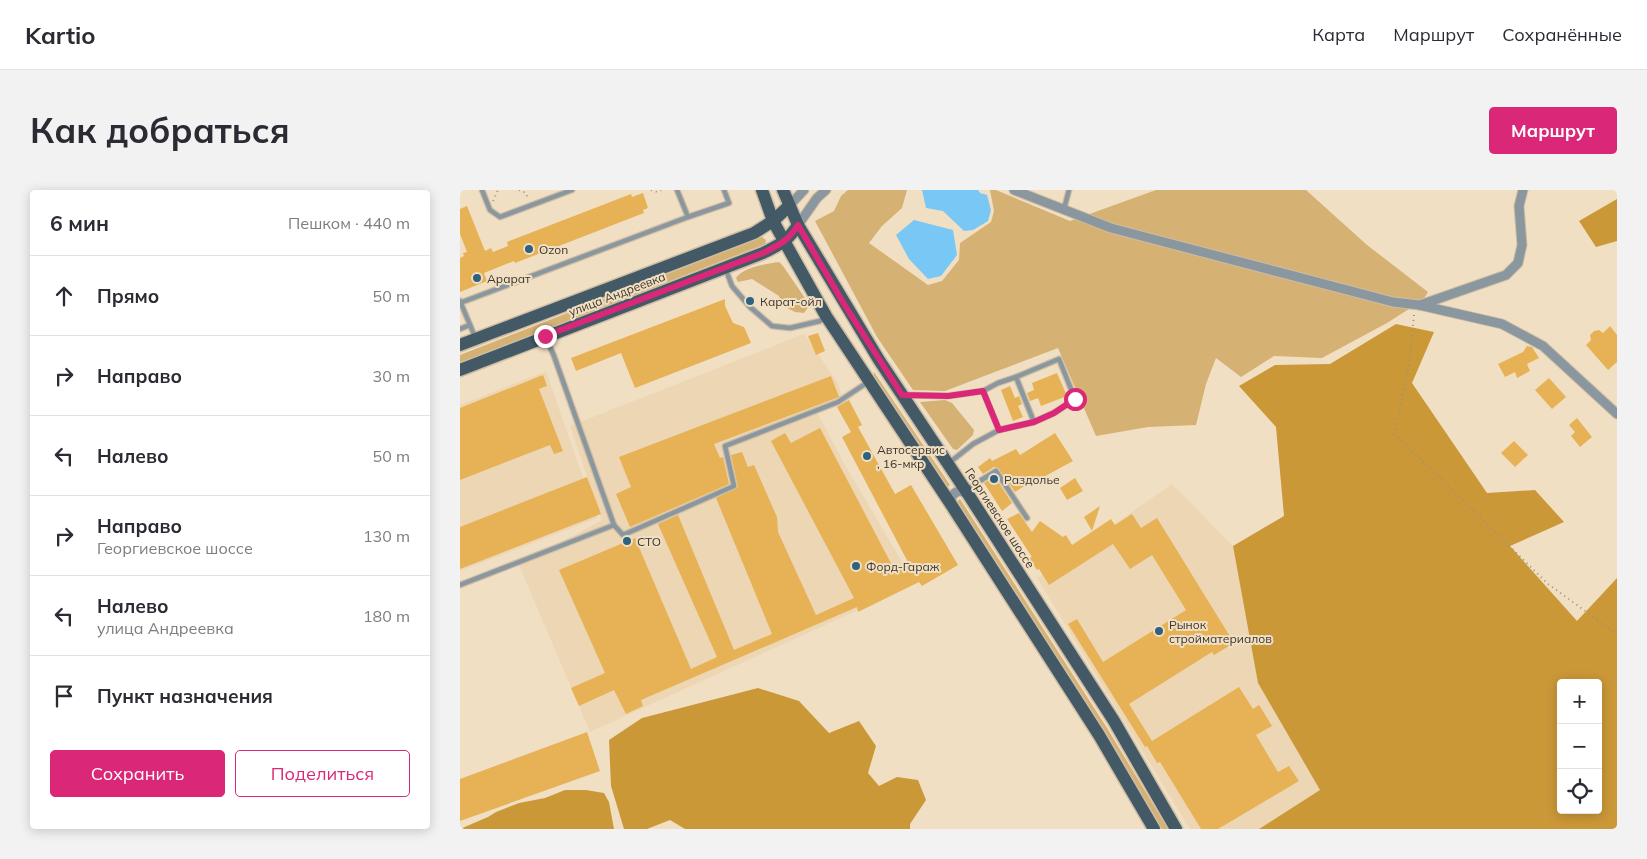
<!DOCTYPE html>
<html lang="ru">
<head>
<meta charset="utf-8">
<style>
	body { margin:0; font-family:Mulish,sans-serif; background:#f2f2f3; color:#2b2b33 }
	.controls { position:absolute; right:15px; bottom:15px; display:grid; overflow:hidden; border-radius:5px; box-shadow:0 2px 12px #0003 }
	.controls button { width:45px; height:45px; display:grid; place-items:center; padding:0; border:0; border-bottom:1px solid #e1e1e2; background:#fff; color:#2b2b33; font:25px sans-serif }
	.stop { position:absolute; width:15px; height:15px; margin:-11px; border:4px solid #db2777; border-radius:50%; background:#fff }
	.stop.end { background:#db2777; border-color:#fff; box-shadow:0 1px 5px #0008 }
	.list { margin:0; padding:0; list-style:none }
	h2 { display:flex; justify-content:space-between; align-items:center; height:65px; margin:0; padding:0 20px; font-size:21px }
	h2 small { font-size:16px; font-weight:400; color:#7c7c81 }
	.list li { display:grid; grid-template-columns:32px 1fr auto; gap:15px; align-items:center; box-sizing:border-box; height:80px; padding:0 20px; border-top:1px solid #e1e1e2 }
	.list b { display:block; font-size:19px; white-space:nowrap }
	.list p { margin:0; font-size:16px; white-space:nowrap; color:#7c7c81 }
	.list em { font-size:16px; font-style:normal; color:#7c7c81 }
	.actions { display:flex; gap:10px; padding:15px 20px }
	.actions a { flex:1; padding:11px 0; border:1px solid #db2777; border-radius:5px; text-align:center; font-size:18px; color:#db2777 }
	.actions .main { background:#db2777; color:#fff }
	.icon { flex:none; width:28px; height:28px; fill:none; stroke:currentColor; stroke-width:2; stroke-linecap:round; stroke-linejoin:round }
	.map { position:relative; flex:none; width:1157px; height:639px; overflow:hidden; border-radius:5px }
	header { display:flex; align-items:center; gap:30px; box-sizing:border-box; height:70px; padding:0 25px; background:#fff; border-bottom:1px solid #e1e1e2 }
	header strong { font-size:24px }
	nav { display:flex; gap:28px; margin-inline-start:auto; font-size:18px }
	.intro { display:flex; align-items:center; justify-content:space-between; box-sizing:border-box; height:120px; padding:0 30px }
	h1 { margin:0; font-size:35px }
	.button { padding:12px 22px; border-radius:5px; background:#db2777; color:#fff; font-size:18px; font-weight:700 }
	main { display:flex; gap:30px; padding:0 30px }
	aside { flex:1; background:#fff; border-radius:5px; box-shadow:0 2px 12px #0003 }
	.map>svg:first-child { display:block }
	.built { fill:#ecd6b4 }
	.green { fill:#d5b174 }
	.forest { fill:#cb9838; fill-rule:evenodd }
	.water { fill:#79c7f4 }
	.building { fill:#e7b255 }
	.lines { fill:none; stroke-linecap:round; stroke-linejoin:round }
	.service-casing { stroke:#cdbda5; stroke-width:7 }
	.minor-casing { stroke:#cdbda5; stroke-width:11 }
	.primary-casing { stroke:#cdbda5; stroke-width:15 }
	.path { stroke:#9e917d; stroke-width:2; stroke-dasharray:1 4; stroke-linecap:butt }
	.service { stroke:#8a979e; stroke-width:4.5 }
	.minor { stroke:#8a979e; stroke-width:9 }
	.primary { stroke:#435966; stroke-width:12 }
	.route { stroke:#db2777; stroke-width:6 }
	.poi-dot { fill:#2f627f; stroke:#f1dfc4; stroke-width:2 }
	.labels { text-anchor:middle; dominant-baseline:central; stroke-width:4; stroke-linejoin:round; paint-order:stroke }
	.poi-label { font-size:12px; fill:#3c352a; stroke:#f1dfc4; text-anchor:start }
	.street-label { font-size:12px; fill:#3c352a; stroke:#f1dfc4 }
</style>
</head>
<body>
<header>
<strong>Kartio</strong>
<nav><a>Карта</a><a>Маршрут</a><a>Сохранённые</a></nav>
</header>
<div class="intro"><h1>Как добраться</h1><a class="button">Маршрут</a></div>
<main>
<aside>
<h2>6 мин<small>Пешком · 440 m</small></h2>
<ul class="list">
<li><svg class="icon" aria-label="ahead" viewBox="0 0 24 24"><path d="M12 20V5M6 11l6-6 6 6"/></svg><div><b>Прямо</b></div><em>50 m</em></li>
<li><svg class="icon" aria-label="right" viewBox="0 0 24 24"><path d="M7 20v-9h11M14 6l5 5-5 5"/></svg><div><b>Направо</b></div><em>30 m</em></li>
<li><svg class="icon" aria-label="left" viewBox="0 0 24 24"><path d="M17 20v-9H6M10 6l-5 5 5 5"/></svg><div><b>Налево</b></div><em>50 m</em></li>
<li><svg class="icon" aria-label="right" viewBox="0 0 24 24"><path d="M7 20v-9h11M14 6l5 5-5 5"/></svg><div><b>Направо</b><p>Георгиевское шоссе</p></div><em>130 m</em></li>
<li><svg class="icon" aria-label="left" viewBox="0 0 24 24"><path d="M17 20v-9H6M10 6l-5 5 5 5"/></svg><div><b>Налево</b><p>улица Андреевка</p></div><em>180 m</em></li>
<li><svg class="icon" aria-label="arrive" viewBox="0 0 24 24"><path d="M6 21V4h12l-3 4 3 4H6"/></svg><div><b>Пункт назначения</b></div></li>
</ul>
<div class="actions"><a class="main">Сохранить</a><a>Поделиться</a></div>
</aside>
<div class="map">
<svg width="1157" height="639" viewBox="0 0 1157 639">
	<rect width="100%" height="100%" fill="#f1dfc4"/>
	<!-- built -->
	<g class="built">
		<polygon points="344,144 378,193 382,207 357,222 385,275 455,394 130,542 59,375 142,330 110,236"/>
		<polygon points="86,181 137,328 0,381 0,215"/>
		<polygon points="712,294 773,356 798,493 860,600 799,639 730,639 577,388"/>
	</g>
	<!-- green -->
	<g class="green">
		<polygon points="388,0 447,0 442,18 422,36 409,53 468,95 482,91 499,70 500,53 531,32 534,21 530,0 536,0 610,31 696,0 846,0 907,55 968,102 963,110 927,133 862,168 814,166 781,187 756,168 746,194 736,235 688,237 636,246 598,158 485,201 453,200 417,147 355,31 374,21 381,6"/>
		<polygon points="302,47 306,50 305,54 0,173 0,165"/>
		<path d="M319 72 323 76 349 114V116L344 123 335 122 321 115 319 106 292 89 278 92 276 88C284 77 306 74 319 72Z"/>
		<polygon points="414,182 490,295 486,298 414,190"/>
		<polygon points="485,210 492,213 514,240 513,245 497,260 493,259 460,212"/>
		<polygon points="500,309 647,538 708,639 702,639 644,541 496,312"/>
	</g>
	<!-- forest -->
	<g class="forest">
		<polygon points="1157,9 1157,51 1136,57 1119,31"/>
		<path d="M936 134 974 142 952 193 1027 303 1075 300 1104 332 1050 356 1117 431 1157 388V639H799L860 600 798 493 773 356 824 326 816 237 779 196 815 175 870 174ZM1101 493H1138V620H1101Z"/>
		<polygon points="298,498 339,511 369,543 399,531 416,556 408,583 419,596 437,587 458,590 466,610 450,634 450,639 225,639 210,630 187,639 164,639 151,596 149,550 182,528"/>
		<polygon points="105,600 126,600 144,603 149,612 154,639 0,639 28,627 36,622 59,613 85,608"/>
	</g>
	<!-- water -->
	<g class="water">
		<polygon points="462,0 518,0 520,3 527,5 531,20 528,31 513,40 504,41 483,21 466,18"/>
		<polygon points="454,30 493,40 497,65 481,86 468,89 449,69 436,45"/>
	</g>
	<!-- building -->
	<g class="building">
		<polygon points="183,3 188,18 183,20 184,23 55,73 54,71 24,83 27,91 0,102 0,68 4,66 3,63 7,62 0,44 0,19 7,16 25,61 31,58 33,62 48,56 47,52 171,4 172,7"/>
		<polygon points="265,109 265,116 273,133 284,137 291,153 175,198 161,163 116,181 111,168"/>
		<polygon points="1150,136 1157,145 1157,172 1148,180 1126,155 1131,150 1130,145 1134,141 1139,140 1143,143"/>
		<polygon points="358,143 365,161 356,165 348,146"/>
		<polygon points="1067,156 1072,157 1079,168 1067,174 1070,181 1057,188 1055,182 1045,187 1038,174 1063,162"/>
		<polygon points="597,183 607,206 581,216 578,208 570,211 567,203 574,200 572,193"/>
		<polygon points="83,185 87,196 79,199 103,261 94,264 90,255 0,290 0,218"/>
		<polygon points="371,186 379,207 254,254 260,268 263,267 269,294 170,337 156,304 171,297 159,267"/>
		<polygon points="1089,188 1106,207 1092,219 1075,200"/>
		<polygon points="550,196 555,208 559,206 562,214 558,216 563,227 553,231 541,200"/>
		<polygon points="389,210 402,235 398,237 435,304 451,295 498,375 462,396 459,392 398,422 397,417 181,510 183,516 166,524 154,500 119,516 111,498 145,483 99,380 175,348 231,479 257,467 198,334 218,325 274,460 312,444 256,308 278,297 271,265 282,262 288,277 294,275 317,327 318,342 356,425 394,408 311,251 325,243 331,253 360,238 435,381 449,374 382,247 391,242 377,217"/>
		<polygon points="1117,228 1132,247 1120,257 1111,246 1115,242 1109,235"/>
		<polygon points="595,243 613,271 578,290 577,288 555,302 538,278 534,277 523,284 518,277 530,268 532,271 556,259 560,265"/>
		<polygon points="1054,251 1068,265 1055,277 1041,263"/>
		<polygon points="127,287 141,324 0,379 0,337"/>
		<polygon points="535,287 552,313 542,321 524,293"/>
		<polygon points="615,288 623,301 607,310 600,298"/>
		<polygon points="640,316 632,341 624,327"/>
		<polygon points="559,323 572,342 580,331 603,347 606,345 612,355 651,329 655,335 672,324 681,338 697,328 774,453 754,465 752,462 669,514 692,551 779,497 793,519 799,515 812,536 796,545 818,582 829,576 839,591 758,639 741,639 700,572 697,573 687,556 685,557 608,434 617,429 643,472 726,420 692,365 670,379 653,354 589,395 579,379 577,380 569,368 572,367 547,329"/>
		<polygon points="127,542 140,581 0,631 0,589"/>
	</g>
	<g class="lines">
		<!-- service casing -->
		<g class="service-casing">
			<g id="service">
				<polyline points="22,0 30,20 40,27 112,0"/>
				<polyline points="217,0 228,27"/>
				<polyline points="604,19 609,0"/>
				<polyline points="266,80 272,96 290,117 312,136 330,138 360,131 365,127"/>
				<polyline points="0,111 15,147"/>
				<polyline points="0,113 228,27 269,13 264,0"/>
				<polyline points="0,139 10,135"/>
				<polyline points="86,148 94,166 154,335 163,345 274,296 265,256 378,212 408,192"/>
				<polyline points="556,187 599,169 615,209 594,223 574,232"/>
				<polyline points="523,201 539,240"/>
				<polyline points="446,205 488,206 523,201 538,193 556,187 574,232 539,240 513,254 489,273"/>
				<polyline points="507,299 536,281 567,328"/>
				<polyline points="0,395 154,335"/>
			</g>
		</g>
		<!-- minor casing -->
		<g class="minor-casing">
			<g id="minor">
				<polyline points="554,0 651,38 933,112 959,115 1042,134 1083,156 1157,224"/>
				<polyline points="329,16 344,0"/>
				<polyline points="338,35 357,8 366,0"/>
				<polyline points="960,115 1046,85 1058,73 1062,55 1059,16 1063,0"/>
				<path d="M492 316 491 308C495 300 501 300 508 304"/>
			</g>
		</g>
		<!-- primary casing -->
		<g class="primary-casing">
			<g id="primary">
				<polyline points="302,0 313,31 366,126 492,316 639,545 694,639"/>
				<polyline points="323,0 338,35 419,170 508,304 654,531 716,639"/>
				<polyline points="0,155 294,43 313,31 329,16"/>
				<path d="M0 180 303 63C319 55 328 51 338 35"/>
			</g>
		</g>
		<!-- path -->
		<g class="path">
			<polyline points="59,0 66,3 68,9"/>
			<polyline points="191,0 197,2 201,0"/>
			<polyline points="33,11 38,0"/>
			<polyline points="954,125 949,174 935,244 1088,394 1157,444"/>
		</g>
		<!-- service -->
		<use href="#service" class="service"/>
		<!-- minor -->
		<use href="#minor" class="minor"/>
		<!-- primary -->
		<use href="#primary" class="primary"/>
	</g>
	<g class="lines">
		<!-- route -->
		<path class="route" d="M85 146 303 63C319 55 328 51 338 35L384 114 442 205 488 206 523 201 539 240 574 232 594 223 615 209"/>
	</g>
	<!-- markers -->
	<g class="poi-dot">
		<circle cx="69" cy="59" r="5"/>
		<circle cx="17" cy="88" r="5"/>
		<circle cx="290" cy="111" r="5"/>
		<circle cx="407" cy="266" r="5"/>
		<circle cx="534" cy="289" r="5"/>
		<circle cx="167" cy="351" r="5"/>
		<circle cx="396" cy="376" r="5"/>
		<circle cx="699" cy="441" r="5"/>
	</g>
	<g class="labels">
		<!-- poi labels -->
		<g class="poi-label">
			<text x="79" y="59">Ozon</text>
			<text x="27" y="88">Арарат</text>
			<text x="300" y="111">Карат-ойл</text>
			<text x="417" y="259">Автосервис<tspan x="417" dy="14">, 16-мкр</tspan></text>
			<text x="544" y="289">Раздолье</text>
			<text x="177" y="351">СТО</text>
			<text x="406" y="376">Форд-Гараж</text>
			<text x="709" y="434">Рынок<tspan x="709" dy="14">стройматериалов</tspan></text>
		</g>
		<!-- street labels -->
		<g class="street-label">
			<text transform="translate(157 104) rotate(-21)">улица Андреевка</text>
			<text transform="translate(540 328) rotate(57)">Георгиевское шоссе</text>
		</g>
	</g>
</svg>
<div class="controls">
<button>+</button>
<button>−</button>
<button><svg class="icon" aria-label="locate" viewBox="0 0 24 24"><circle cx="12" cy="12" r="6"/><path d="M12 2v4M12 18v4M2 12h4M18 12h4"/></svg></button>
</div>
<div class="stop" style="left:615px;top:209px"></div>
<div class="stop end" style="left:85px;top:146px"></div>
</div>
</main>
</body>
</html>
